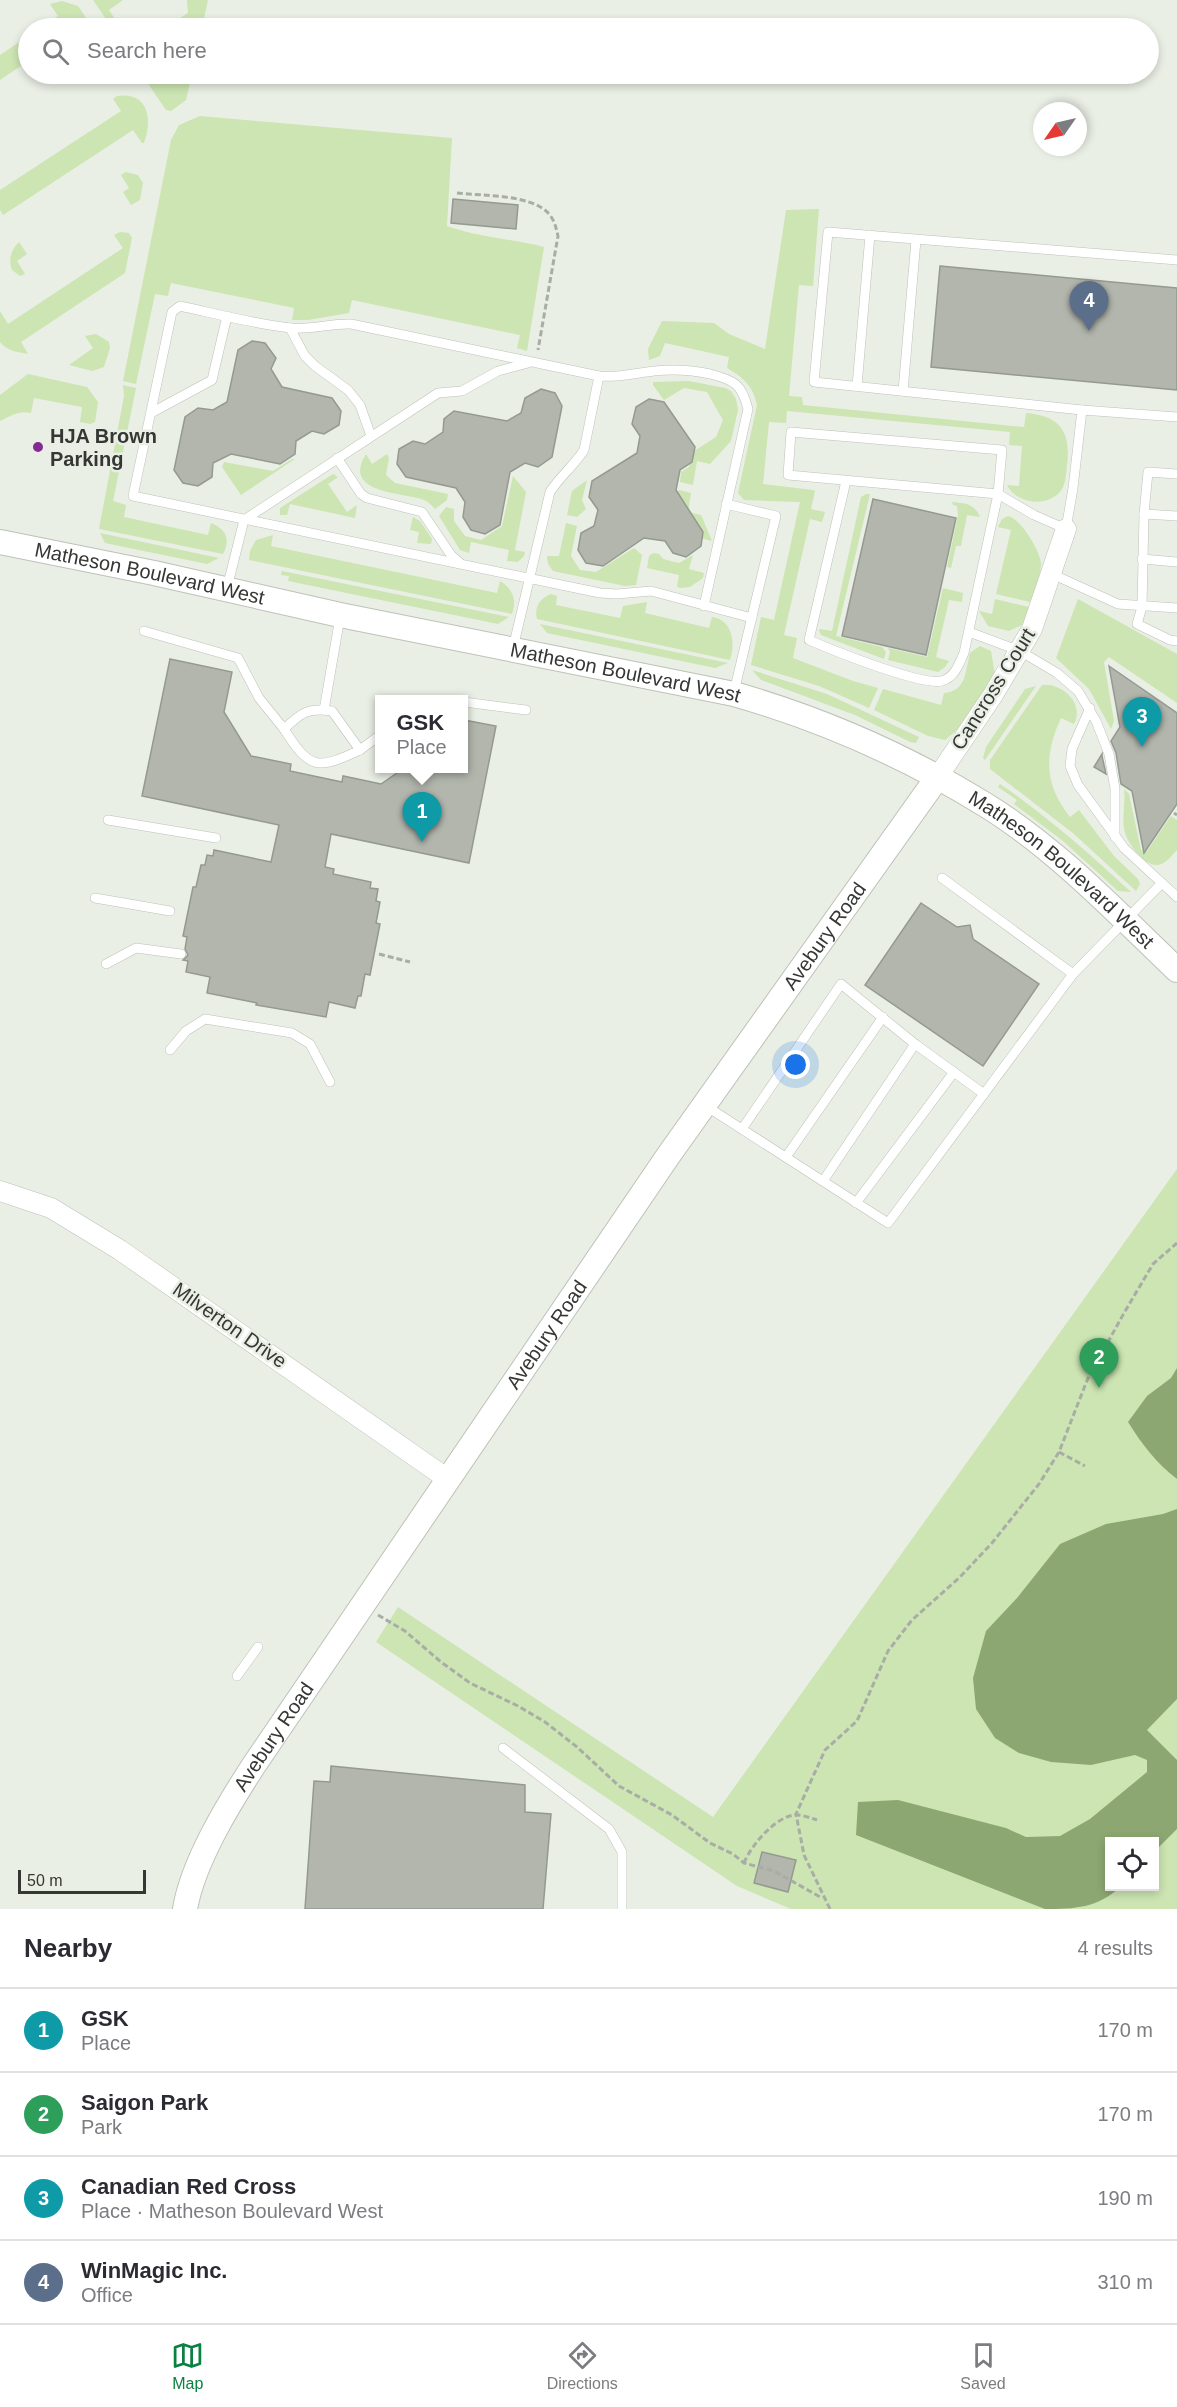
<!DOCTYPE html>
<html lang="en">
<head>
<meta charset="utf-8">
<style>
	body { margin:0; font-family:Helvetica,sans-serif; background:#f2f2f3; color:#2b2b33 }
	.controls { position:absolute; right:18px; bottom:18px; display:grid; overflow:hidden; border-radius:0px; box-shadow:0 3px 9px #0003 }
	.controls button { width:54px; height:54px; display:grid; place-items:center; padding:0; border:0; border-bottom:2px solid #e1e1e2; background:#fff; color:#2b2b33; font:30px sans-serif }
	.compass { position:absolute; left:1033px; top:102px; width:54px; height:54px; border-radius:50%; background:#fff; box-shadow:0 3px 9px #0003; rotate:236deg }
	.scale { position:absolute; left:18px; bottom:15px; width:128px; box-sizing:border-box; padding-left:6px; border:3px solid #353734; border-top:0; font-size:16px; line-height:21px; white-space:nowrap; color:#353734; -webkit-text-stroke:4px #e9efe5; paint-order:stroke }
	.you { position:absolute; left:796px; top:1065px; width:21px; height:21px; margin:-15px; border:4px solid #fff; border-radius:50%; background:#1a73e8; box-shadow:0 0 0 9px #1a73e833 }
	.badge { display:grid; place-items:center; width:39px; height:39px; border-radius:50%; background:#0b8043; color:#fff; font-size:20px; font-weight:700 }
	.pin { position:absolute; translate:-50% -50px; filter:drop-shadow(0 2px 3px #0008) }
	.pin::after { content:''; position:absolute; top:32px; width:21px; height:18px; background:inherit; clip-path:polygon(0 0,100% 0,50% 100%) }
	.popup { position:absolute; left:375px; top:695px; width:93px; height:78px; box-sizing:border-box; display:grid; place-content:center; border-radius:0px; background:#fff; filter:drop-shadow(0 2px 4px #0005); font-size:20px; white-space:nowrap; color:#7c7c81 }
	.popup b { font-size:22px; color:#2b2b33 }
	.popup::after { content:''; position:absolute; left:50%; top:100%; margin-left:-12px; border:12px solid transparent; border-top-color:#fff }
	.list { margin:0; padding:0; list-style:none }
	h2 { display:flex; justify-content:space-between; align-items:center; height:78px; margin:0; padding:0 24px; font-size:26px }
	h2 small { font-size:20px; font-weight:400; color:#7c7c81 }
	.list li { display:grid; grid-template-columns:39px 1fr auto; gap:18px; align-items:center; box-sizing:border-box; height:84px; padding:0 24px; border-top:2px solid #e1e1e2 }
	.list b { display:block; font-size:22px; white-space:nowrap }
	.list p { margin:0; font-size:20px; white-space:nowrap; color:#7c7c81 }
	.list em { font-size:20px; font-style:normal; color:#7c7c81 }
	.icon { flex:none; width:33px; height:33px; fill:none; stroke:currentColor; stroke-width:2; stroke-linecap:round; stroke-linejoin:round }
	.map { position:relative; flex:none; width:1177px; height:1909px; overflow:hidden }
	.search { position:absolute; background:#fff; box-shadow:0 3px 9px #0003; left:18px; right:18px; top:18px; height:66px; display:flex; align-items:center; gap:15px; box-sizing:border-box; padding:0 21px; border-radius:33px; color:#7c7c81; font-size:22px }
	.sheet { height:414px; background:#fff }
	nav { display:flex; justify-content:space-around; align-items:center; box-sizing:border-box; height:84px; border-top:2px solid #e1e1e2; background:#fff; font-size:16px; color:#7c7c81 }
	nav a { display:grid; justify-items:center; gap:3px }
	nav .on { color:#0b8043 }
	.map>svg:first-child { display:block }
	.green { fill:#cce5b2; fill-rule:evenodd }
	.water { fill:#8da772 }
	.building { fill:#b2b6ad; stroke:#959a91; stroke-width:1.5 }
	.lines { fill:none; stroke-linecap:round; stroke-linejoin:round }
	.service-casing { stroke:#bdc2b8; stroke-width:10 }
	.minor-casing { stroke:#bdc2b8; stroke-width:21 }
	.tertiary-casing { stroke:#bdc2b8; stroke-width:26 }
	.path { stroke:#a8ada5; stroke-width:3; stroke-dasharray:6 3; stroke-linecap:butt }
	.service { stroke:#fff; stroke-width:9 }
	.minor { stroke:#fff; stroke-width:20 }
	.tertiary { stroke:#fff; stroke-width:24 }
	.poi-dot { fill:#852994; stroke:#e9efe5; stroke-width:2 }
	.labels { text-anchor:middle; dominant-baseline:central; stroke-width:5; stroke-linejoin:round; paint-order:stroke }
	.poi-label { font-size:20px; font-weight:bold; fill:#353734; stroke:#e9efe5; text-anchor:start }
	.street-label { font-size:20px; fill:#353734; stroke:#e9efe5 }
</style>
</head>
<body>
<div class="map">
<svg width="1177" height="1909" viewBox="0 0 1177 1909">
	<rect width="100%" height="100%" fill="#e9efe5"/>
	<!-- green -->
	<g class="green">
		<polygon points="93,0 123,0 109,10 117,22 108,22"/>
		<polygon points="187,0 208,0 202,28 164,28 188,13"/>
		<polygon points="62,1 78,6 93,28 85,28 83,26 78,28 40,28 58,16 50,4"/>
		<polygon points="28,36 28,61 0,80 0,55"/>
		<polygon points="151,74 157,83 172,74 192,74 186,100 171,111 166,110 147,82"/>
		<path d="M117 96C148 91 153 119 144 143H142L133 130 3 215 0 210V190L121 111 113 99Z"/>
		<path d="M200 116 452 138 447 226C478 237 512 239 544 247L527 351 517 348 520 335 352 300 349 313 308 320H292L294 308 171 283 168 296 155 294 136 384 123 381 171 140 179 125Z"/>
		<polygon points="126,172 138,175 143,183 140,200 131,205 123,192 129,188 121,175"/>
		<path d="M819 209 813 286 799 285 789 396 802 397 803 405 1024 427 1026 413C1061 416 1071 432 1067 466 1066 473 1066 483 1062 489 1050 508 1017 505 1007 485L1019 486 1022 446 1009 445 1010 432 787 411 786 423 769 422 763 484 813 490 815 491 811 509 825 512 822 522 810 519 784 635 797 638 793 658 853 681 878 688 869 708 819 686 751 665 761 617 774 620 800 502 744 500 738 493 757 405C753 386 743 377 727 368L729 357 665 343 660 356 649 360 648 349 662 321 714 323 729 334 765 349 786 210Z"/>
		<path d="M120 232 129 233 132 238 125 273 21 342 28 354C18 352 7 351 0 342V311L8 324 123 248 114 235Z"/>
		<path d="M19 242 27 254 17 261 25 274 20 276 12 270C8 259 11 250 19 242Z"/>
		<polygon points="96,334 109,342 110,348 104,367 92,371 69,365 93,348 85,336"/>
		<path d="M28 374 87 387 98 402 95 422 90 424 80 422 82 407 34 398 31 413C20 410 10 416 0 421V395Z"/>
		<polygon points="689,381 725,388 731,391 736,399 738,410 731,441 710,464 697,461 693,485 680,482 681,472 689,467 691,453 716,437 723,420 707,392 684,388 664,400 653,385 653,382"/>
		<path d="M123 385 136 388 113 501 126 505 124 517 208 535 211 523C226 529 231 539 223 554L99 529 124 396Z"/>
		<path d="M366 454 372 464 387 454 389 458 386 475 395 483 448 494 447 500 435 509C431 505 429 502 424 500 403 492 341 494 366 454Z"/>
		<polygon points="292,459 295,459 241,495 222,467 224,462 273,471"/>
		<polygon points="333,474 338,477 328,484 347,512 357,505 355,518 290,504 287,515 280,515 280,508"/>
		<polygon points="513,476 526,492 515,550 525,552 524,556 518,562 507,561 509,550 471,542 469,553 460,550 439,516 446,507 454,509 454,521 465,536 481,540 502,526"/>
		<polygon points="587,480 582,500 586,509 577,517 567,515 572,491"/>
		<polygon points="680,490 691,493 688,512 701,515 712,541 700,538 674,493"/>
		<polygon points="866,494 870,494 836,636 882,647 886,652 884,659 821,635 819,631 820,629 832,631 861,497"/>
		<path d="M952 502C965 503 975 504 980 517L967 515 961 546H956L951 568 947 567 958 515 957 506 953 505Z"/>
		<path d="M1008 516C1020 518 1042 553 1041 565 1040 578 1035 590 1030 602L996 594 1011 530 998 527 1002 519Z"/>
		<polygon points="413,517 420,521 432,539 431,544 417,543 419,532 410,530"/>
		<polygon points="566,523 577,526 571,556 580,570 596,572 634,548 642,555 636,585 625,586 553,571 548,564 547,556 559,556"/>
		<polygon points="100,533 219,558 207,564 105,543"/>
		<path d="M273 535 271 546 497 593 500 581C513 589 517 600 512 614L249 560 250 551 256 540Z"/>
		<polygon points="653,553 659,554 663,559 679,563 693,555 689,569 704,573 703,578 690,587 679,588 677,586 679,575 647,568 649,556"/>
		<polygon points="282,571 509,617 498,624 288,581 289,576 281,575"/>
		<polygon points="943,588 963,593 962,602 949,600 936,657 949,661 945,667 938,672 888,660 890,652 888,648 927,657"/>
		<path d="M551 594 557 596 556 605 620 618 623 606 647 602 645 613 709 628 712 617C732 619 736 643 730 660L537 619C534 607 540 598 551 594Z"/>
		<polygon points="995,599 1029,607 1022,625 1009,631 988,626 979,611 992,614"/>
		<polygon points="1078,599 1177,654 1177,703 1109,657 1104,662 1114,721 1111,729 1089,689 1056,658"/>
		<polygon points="540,624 728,663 715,668 547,633"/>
		<path d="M980 646 991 651 995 675 957 730 945 740 928 736 874 710 883 689 941 705 944 693C967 691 965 671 970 653Z"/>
		<polygon points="752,670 827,694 919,737 916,743 910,742 855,715 761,680"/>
		<path d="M1042 685C1062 683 1085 703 1074 724L1061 718C1044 755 1044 784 1070 817L1079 810 1114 856 1138 879 1140 884 1136 891 1074 834 990 769V760Z"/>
		<polygon points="1036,686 985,760 983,758 986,747 1025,689"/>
		<path d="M1000 784C1047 816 1089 853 1131 892L1118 891 1063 841 1014 804 1017 800 998 787Z"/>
		<path d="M1124 789 1129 794 1141 850 1147 851 1171 816 1177 820V850C1172 855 1166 864 1158 865 1144 866 1129 845 1125 833 1121 820 1126 803 1124 789Z"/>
		<path d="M1177 1169V1909H791L737 1886 376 1642 398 1607 713 1817ZM1110 1842H1154V1886H1110Z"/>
	</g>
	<!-- water -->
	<g class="water">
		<path d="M1177 1368V1479C1157 1464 1141 1443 1128 1422L1147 1396 1171 1378Z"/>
		<path d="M1177 1509V1699L1147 1730 1177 1760V1829L1155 1851 1154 1842H1110V1886L1120 1887C1098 1908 1074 1909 1045 1909L856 1835 858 1802 898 1800 1006 1828 1026 1837 1060 1836 1090 1819 1147 1772V1760L1135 1755 1091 1765 1051 1762 1019 1753 995 1738 976 1709 973 1678 986 1631 1017 1598 1060 1544 1106 1524 1163 1514Z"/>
	</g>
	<!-- building -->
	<g class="building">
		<polygon points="453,199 518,205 516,229 451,223"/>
		<polygon points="940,266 1177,288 1177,390 931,367"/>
		<polygon points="252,341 265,343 276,358 271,369 282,387 332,398 341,411 339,425 324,434 312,431 296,441 295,454 280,464 231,454 213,463 212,477 198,486 183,483 174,470 185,417 198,408 213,410 227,402 238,350"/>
		<polygon points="541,389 555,393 562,406 552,457 538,467 525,463 510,472 500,525 485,534 471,530 463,517 465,502 456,488 406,477 397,464 399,449 413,441 425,444 443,432 444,419 454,411 507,421 521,413 525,398"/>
		<polygon points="649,399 664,402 695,447 692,462 680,470 676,490 703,532 701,546 686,557 673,553 665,541 644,538 603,566 586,563 578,550 581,533 594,526 598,510 589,497 592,481 637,453 640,436 632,424 636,407"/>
		<polygon points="873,499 956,518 926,655 842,636"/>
		<polygon points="170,659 232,672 224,712 251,756 291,764 290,771 342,782 343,776 381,784 404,768 464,768 464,720 496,726 469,863 331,834 325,867 334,869 333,874 371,882 370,888 378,889 376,901 380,902 376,923 380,924 370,975 365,974 361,996 358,996 355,1008 329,1002 326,1017 256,1005 257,1003 207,993 210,977 186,972 188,961 183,960 188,955 185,949 187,937 183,936 193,887 196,887 201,865 205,865 207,855 213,856 214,850 271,862 279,825 142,796"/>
		<polygon points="1109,666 1177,713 1177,804 1144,853 1132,791 1121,784 1116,753 1111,741 1120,727"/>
		<polygon points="1102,754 1102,756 1106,774 1094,767"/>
		<polygon points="921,903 957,927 970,925 973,939 1039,984 983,1066 865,985"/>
		<polygon points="331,1766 525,1785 525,1812 551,1814 543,1909 305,1909 314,1781 330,1782"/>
		<polygon points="762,1852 796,1860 788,1892 754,1883"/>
	</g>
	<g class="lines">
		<!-- service casing -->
		<g class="service-casing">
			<g id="service">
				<polyline points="290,328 305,356 315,366 348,390 360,405 371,436"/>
				<polyline points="857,386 870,235"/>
				<polyline points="903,391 916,240"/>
				<polyline points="1082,410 1177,417"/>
				<polyline points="151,413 212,380 227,316"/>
				<polygon points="791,432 1002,450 998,494 788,475"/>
				<polyline points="337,458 361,494 367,498 422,512 451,555 460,563"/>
				<polyline points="1177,474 1148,472 1144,514 1142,607 1137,624 1170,640 1177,641"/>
				<path d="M846 481 809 640C832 650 921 686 942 681 955 677 959 664 964 653L998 494 1034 515 1066 529 1073 488 1082 410 814 382 828 232 1177 260"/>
				<polyline points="726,504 776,516 734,692"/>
				<polyline points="1144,514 1177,516"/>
				<polyline points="1142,559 1177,562"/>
				<polyline points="1052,574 1118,604 1177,608"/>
				<polyline points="227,588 244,520 438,393 462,391 498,371 528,363"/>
				<path d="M704 606 748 409C742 384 734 380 710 374 692 370 674 369 654 371 635 373 618 378 599 376L351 324C331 323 312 330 291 328 254 324 217 314 180 306L172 312 133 496 600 593 617 594 651 591 752 618"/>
				<path d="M144 631 238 658 259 698 284 729C301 713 308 707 332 711L360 750 380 735"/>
				<polyline points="969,632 1020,651 1057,673 1078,691 1096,721 1109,754 1115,789 1115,837"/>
				<path d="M513 648 550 492C560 476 574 466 584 450L599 376"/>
				<polyline points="442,700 446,700"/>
				<polyline points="464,702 526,710"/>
				<polyline points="1090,708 1072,749 1070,766 1078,785 1124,848 1177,897"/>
				<polyline points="324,710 340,617"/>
				<path d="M284 729C310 770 317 770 360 750"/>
				<polyline points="108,820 216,838"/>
				<polyline points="942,878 1073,974"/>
				<polyline points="95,898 170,911"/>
				<polyline points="106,964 136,948 181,954"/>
				<polyline points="170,1050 186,1031 205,1019 292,1033 310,1044 330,1082"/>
				<polyline points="706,1106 888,1223 1073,974 1162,883"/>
				<polyline points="742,1129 841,984 915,1044 984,1094"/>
				<polyline points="786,1157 883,1017"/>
				<polyline points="823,1181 915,1044"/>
				<polyline points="856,1203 954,1072"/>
				<polyline points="237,1676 258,1647"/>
				<polyline points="503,1748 609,1829 622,1852 622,1909"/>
			</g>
		</g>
		<!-- minor casing -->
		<g class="minor-casing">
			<g id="minor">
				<polyline points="937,778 993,695 1032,629 1066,529"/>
				<polyline points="0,1191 51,1208 120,1250 449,1480"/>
			</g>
		</g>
		<!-- tertiary casing -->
		<g class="tertiary-casing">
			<g id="tertiary">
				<path id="s1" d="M0 542 154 573 340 615 734 694C821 719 906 756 984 804 1056 848 1116 912 1177 970"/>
				<path id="s2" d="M185 1909C193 1862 228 1805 254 1765L668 1156 937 778"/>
			</g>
		</g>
		<!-- path -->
		<g class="path">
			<path d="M457 193C482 196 532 194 549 214 555 221 556 228 558 236L538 350"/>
			<polyline points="1174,813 1177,815"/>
			<polyline points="379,954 410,962"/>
			<polyline points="1059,1452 1085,1466"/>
			<polyline points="378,1615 405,1631 441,1662 470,1683 518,1706 545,1722 577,1747 619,1786 672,1815 710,1843 733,1854 744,1863 774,1871 822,1898"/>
			<path d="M744 1863C751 1845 778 1813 799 1815 805 1816 811 1818 817 1820"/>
			<polyline points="830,1909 804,1855 796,1814 825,1750 857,1721 888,1651 912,1620 960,1577 992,1543 1039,1484 1059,1452 1088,1378 1124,1313 1153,1264 1177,1243"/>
		</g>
		<!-- service -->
		<use href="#service" class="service"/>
		<!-- minor -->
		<use href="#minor" class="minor"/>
		<!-- tertiary -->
		<use href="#tertiary" class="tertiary"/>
	</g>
	<!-- markers -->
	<circle class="poi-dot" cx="38" cy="447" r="6"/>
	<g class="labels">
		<!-- poi labels -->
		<g class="poi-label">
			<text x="50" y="436">HJA Brown<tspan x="50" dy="23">Parking</tspan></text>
		</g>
		<!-- street labels -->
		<g class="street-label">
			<text stroke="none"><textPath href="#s1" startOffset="153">Matheson Boulevard West</textPath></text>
			<text stroke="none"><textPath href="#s1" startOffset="639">Matheson Boulevard West</textPath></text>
			<text transform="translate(993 689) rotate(-58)">Cancross Court</text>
			<text stroke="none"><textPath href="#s1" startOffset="1125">Matheson Boulevard West</textPath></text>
			<text stroke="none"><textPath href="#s2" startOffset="1167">Avebury Road</textPath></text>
			<text transform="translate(230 1325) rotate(35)">Milverton Drive</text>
			<text stroke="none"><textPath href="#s2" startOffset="681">Avebury Road</textPath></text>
			<text stroke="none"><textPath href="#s2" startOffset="195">Avebury Road</textPath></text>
		</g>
	</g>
</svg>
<div class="controls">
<button><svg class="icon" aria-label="locate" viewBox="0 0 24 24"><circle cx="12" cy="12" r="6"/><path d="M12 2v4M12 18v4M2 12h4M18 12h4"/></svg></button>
</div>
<svg class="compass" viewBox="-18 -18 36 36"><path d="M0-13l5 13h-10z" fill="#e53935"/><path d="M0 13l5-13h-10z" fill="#7c7c81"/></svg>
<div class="scale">50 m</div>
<div class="you"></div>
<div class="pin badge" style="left:422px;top:842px;background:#0f9aa8">1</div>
<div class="popup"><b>GSK</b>Place</div>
<div class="pin badge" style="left:1099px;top:1388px;background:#2e9e5b">2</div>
<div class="pin badge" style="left:1142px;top:747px;background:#0f9aa8">3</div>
<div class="pin badge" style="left:1089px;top:331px;background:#5c6f8a">4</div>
<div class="search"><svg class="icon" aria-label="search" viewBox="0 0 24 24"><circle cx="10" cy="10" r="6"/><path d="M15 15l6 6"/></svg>Search here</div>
</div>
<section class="sheet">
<h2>Nearby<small>4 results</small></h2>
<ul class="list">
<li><span class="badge" style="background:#0f9aa8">1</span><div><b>GSK</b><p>Place</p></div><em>170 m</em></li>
<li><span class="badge" style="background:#2e9e5b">2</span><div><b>Saigon Park</b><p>Park</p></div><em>170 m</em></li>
<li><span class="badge" style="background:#0f9aa8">3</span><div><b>Canadian Red Cross</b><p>Place · Matheson Boulevard West</p></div><em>190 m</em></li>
<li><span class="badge" style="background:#5c6f8a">4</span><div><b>WinMagic Inc.</b><p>Office</p></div><em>310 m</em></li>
</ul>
</section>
<nav>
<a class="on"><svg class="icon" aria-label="map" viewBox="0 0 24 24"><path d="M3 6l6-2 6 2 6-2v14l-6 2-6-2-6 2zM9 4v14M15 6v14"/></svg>Map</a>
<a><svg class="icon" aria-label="directions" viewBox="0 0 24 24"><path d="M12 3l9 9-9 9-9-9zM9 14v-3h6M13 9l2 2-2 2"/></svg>Directions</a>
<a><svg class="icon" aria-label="saved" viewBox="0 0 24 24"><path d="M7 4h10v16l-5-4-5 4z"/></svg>Saved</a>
</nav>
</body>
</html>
